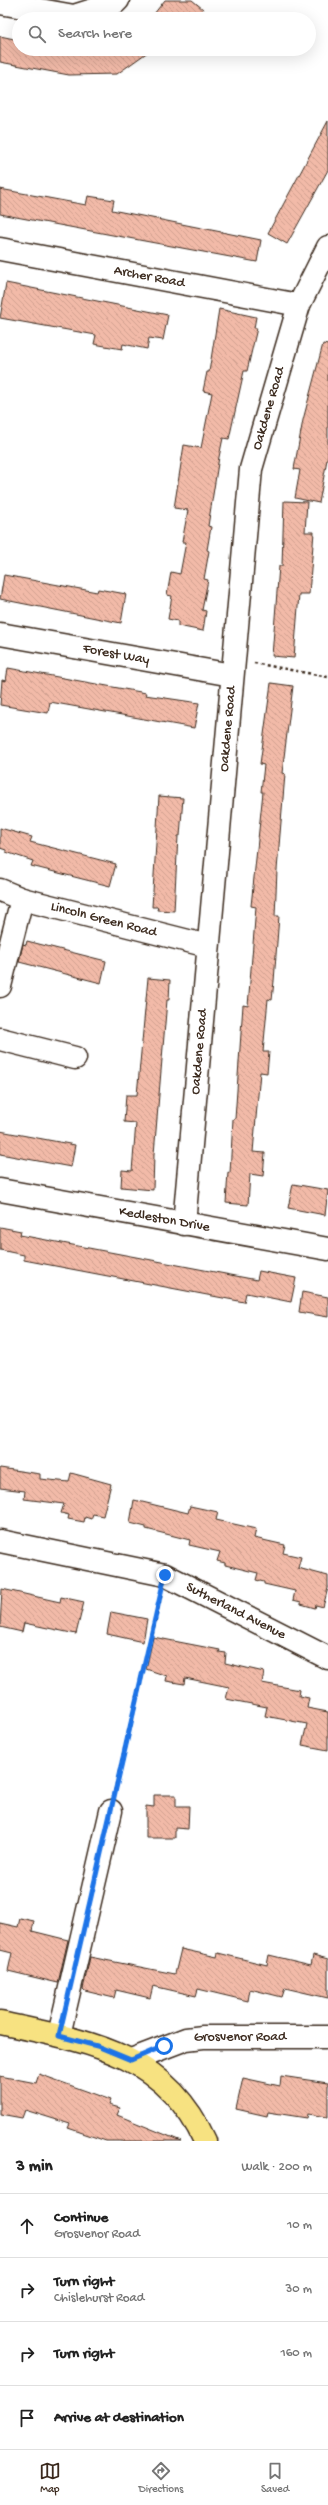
<!DOCTYPE html>
<html lang="en">
<head>
<meta charset="utf-8">
<style>
	body { margin:0; font-family:"Gochi Hand",sans-serif; background:#f6f6f6; color:#222 }
	.stop { position:absolute; width:12px; height:12px; margin:-9px; border:3px solid #1a73e8; border-radius:50%; background:#fff }
	.stop.end { background:#1a73e8; border-color:#fff; box-shadow:0 1px 4px #0008 }
	.list { margin:0; padding:0; list-style:none }
	h2 { display:flex; justify-content:space-between; align-items:center; height:52px; margin:0; padding:0 16px; font-size:17px }
	h2 small { font-size:13px; font-weight:400; color:#767676 }
	.list li { display:grid; grid-template-columns:26px 1fr auto; gap:12px; align-items:center; box-sizing:border-box; height:64px; padding:0 16px; border-top:1px solid #e0e0e0 }
	.list b { display:block; font-size:15px; white-space:nowrap }
	.list p { margin:0; font-size:13px; white-space:nowrap; color:#767676 }
	.list em { font-size:13px; font-style:normal; color:#767676 }
	.icon { flex:none; width:22px; height:22px; fill:none; stroke:currentColor; stroke-width:2; stroke-linecap:round; stroke-linejoin:round }
	.map { position:relative; flex:none; width:328px; height:2141px; overflow:hidden }
	.search { position:absolute; background:#fff; box-shadow:0 4px 16px #0002; left:12px; right:12px; top:12px; height:44px; display:flex; align-items:center; gap:10px; box-sizing:border-box; padding:0 14px; border-radius:22px; color:#767676; font-size:15px }
	.sheet { height:308px; background:#fff }
	nav { display:flex; justify-content:space-around; align-items:center; box-sizing:border-box; height:56px; border-top:1px solid #e0e0e0; background:#fff; font-size:11px; color:#767676 }
	nav a { display:grid; justify-items:center; gap:2px }
	nav .on { color:#3b2a1e }
	.map>svg:first-child { display:block }
	.building { fill:url(#building-back-hatch); stroke:#3b2a1e }
	.lines { fill:none; stroke-linecap:round; stroke-linejoin:round }
	.minor-casing { stroke:#3b2a1e; stroke-width:25 }
	.major-casing { stroke:#3b2a1e; stroke-width:25 }
	.path { stroke:#3b2a1e; stroke-width:2.5; stroke-dasharray:3 3; stroke-linecap:butt }
	.minor { stroke:#fff; stroke-width:22 }
	.major { stroke:#f7e281; stroke-width:22 }
	.route { stroke:#1a73e8; stroke-width:5 }
	.labels { text-anchor:middle; dominant-baseline:central; stroke-width:3.5; stroke-linejoin:round; paint-order:stroke }
	.street-label { font-size:14px; fill:#3b2a1e; stroke:#fff }
</style>
</head>
<body>
<div class="map">
<svg width="328" height="2141" viewBox="0 0 328 2141">
	<defs>
		<pattern id="building-back-hatch" width="6" height="6" patternUnits="userSpaceOnUse"><rect width="6" height="6" fill="#f2baa8"/><path d="M-1 5l2 2M0 0l6 6M5-1l2 2" fill="none" stroke="#d0a090"/></pattern>
	</defs>
	<rect width="100%" height="100%" fill="#fff"/>
	<filter id="ink" filterUnits="userSpaceOnUse"><feTurbulence type="fractalNoise" baseFrequency=".025" numOctaves="2"/><feDisplacementMap in="SourceGraphic" scale="8" xChannelSelector="R" yChannelSelector="G"/><feConvolveMatrix kernelMatrix="1 2 1 2 8 2 1 2 1" color-interpolation-filters="sRGB"/></filter>
	<g filter="url(#ink)">
		<!-- building -->
		<g class="building">
			<polygon points="165,0 192,0 203,9 195,19 150,19"/>
			<polygon points="0,36 19,40 19,49 152,49 117,74 69,75 0,62"/>
			<polygon points="328,121 328,170 287,244 268,233"/>
			<polygon points="0,189 86,205 88,196 114,200 112,210 261,240 257,262 0,214"/>
			<polygon points="6,283 168,315 163,340 149,338 147,349 123,344 122,349 94,344 96,335 0,318"/>
			<polygon points="219,309 256,317 254,328 257,328 247,371 244,371 229,439 223,438 219,457 208,526 211,527 207,550 209,551 204,579 208,580 202,610 206,611 203,631 178,626 178,621 168,619 172,596 167,595 171,572 180,574 186,542 182,542 188,510 174,508 184,445 201,448 212,393 203,391 207,372 209,372"/>
			<polygon points="323,344 328,345 328,454 319,503 295,498 300,470 294,469 303,420"/>
			<polygon points="284,501 307,502 305,532 314,532 309,594 299,594 294,658 272,656 279,566 282,566"/>
			<polygon points="4,575 97,592 98,589 126,594 121,623 0,599"/>
			<polygon points="8,668 146,693 145,695 199,703 194,728 50,702 48,713 0,705 2,680 6,681"/>
			<polygon points="271,683 293,686 282,773 285,774 277,870 275,916 279,916 274,981 272,1000 268,999 263,1052 269,1052 267,1073 260,1072 253,1152 265,1153 263,1176 250,1174 248,1205 226,1203 228,1172 230,1173 233,1119 235,1119 243,1005 248,1006 256,907 251,906 263,792 261,792 264,765 260,764"/>
			<polygon points="159,796 183,798 180,836 178,836 174,911 157,910 158,907 152,907"/>
			<polygon points="0,828 32,837 30,842 116,864 110,886 31,866 33,861 6,852 6,850 0,848"/>
			<polygon points="27,941 106,961 101,983 19,962 23,944 26,945"/>
			<polygon points="148,978 170,980 169,1000 167,1000 154,1154 153,1190 121,1187 122,1170 132,1171 136,1123 124,1122 126,1095 137,1095"/>
			<polygon points="0,1131 75,1145 71,1167 0,1154"/>
			<polygon points="293,1184 328,1190 325,1215 288,1208"/>
			<polygon points="0,1227 21,1231 20,1235 257,1280 259,1271 296,1278 291,1302 246,1293 244,1302 24,1260 24,1255 0,1250"/>
			<polygon points="302,1292 328,1297 328,1317 299,1312"/>
			<polygon points="0,1468 40,1474 40,1479 69,1482 71,1473 111,1484 103,1516 93,1514 91,1519 85,1517 84,1522 68,1519 69,1515 61,1513 64,1504 24,1499 25,1491 0,1488"/>
			<polygon points="134,1500 188,1513 190,1506 218,1512 216,1520 256,1529 254,1538 285,1545 283,1553 301,1557 298,1568 328,1576 328,1588 323,1607 316,1605 315,1608 301,1604 301,1602 293,1600 295,1591 264,1584 264,1582 256,1580 258,1573 225,1565 225,1563 217,1561 220,1552 189,1545 190,1540 146,1529 146,1527 130,1523"/>
			<polygon points="2,1589 60,1602 61,1597 84,1602 76,1634 24,1623 22,1632 0,1627"/>
			<polygon points="111,1612 147,1619 143,1642 107,1634"/>
			<polygon points="153,1637 220,1650 219,1652 226,1653 225,1663 264,1672 262,1683 300,1690 299,1696 309,1698 307,1708 328,1712 328,1750 302,1745 307,1724 265,1716 267,1707 226,1699 229,1687 185,1678 184,1684 166,1681 167,1676 146,1669"/>
			<polygon points="154,1795 176,1795 176,1806 189,1806 188,1829 175,1828 175,1838 146,1838 146,1806 154,1807"/>
			<polygon points="20,1918 34,1921 32,1931 68,1940 58,1983 8,1971 12,1953 0,1950 0,1923 18,1927"/>
			<polygon points="181,1949 217,1957 218,1953 267,1965 269,1955 311,1965 313,1955 328,1959 328,1998 285,1988 282,1997 250,1989 248,2001 198,1989 196,1996 153,1986 150,1998 116,1990 114,1998 85,1991 83,1989 90,1957 175,1974"/>
			<polygon points="39,2074 111,2100 109,2105 120,2108 117,2115 181,2141 106,2141 68,2128 70,2124 25,2110 22,2118 0,2114 0,2076 36,2083"/>
			<polygon points="281,2076 328,2083 328,2117 308,2114 307,2118 268,2112 267,2116 236,2109 243,2078 280,2086"/>
		</g>
		<g class="lines">
			<!-- minor casing -->
			<g class="minor-casing">
				<g id="minor">
					<polyline points="0,3 74,16 115,3 118,0"/>
					<path id="s1" d="M0 249 299 305"/>
					<path id="s2" d="M0 634 232 675"/>
					<path id="s3" d="M0 890 22 899 208 946"/>
					<polyline points="0,986 22,899"/>
					<polyline points="0,1039 75,1058"/>
					<path id="s4" d="M0 1190 328 1249"/>
					<path id="s5" d="M184 1224 251 469 299 305 328 247"/>
					<path id="s6" d="M0 1541 165 1575 328 1658"/>
					<polyline points="59,2035 111,1811"/>
					<path id="s7" d="M131 2060 186 2039 203 2037H328"/>
				</g>
			</g>
			<!-- major casing -->
			<g class="major-casing">
				<path id="major" d="M0 2023C86 2041 165 2052 205 2141"/>
			</g>
			<!-- path -->
			<g class="path">
				<polyline points="254,663 328,677"/>
				<polyline points="115,1791 161,1595"/>
			</g>
			<!-- minor -->
			<use href="#minor" class="minor"/>
			<!-- major -->
			<use href="#major" class="major"/>
		</g>
	</g>
	<g class="lines" filter="url(#ink)">
		<!-- route -->
		<polyline class="route" points="164,2046 131,2060 97,2046 59,2036 165,1575"/>
	</g>
	<g class="labels">
		<!-- street labels -->
		<g class="street-label">
			<text stroke="none"><textPath href="#s1" startOffset="152">Archer Road</textPath></text>
			<text stroke="none"><textPath href="#s5" startOffset="821">Oakdene Road</textPath></text>
			<text stroke="none"><textPath href="#s2" startOffset="118">Forest Way</textPath></text>
			<text stroke="none"><textPath href="#s5" startOffset="497">Oakdene Road</textPath></text>
			<text stroke="none"><textPath href="#s3" startOffset="108">Lincoln Green Road</textPath></text>
			<text stroke="none"><textPath href="#s5" startOffset="173">Oakdene Road</textPath></text>
			<text stroke="none"><textPath href="#s4" startOffset="167">Kedleston Drive</textPath></text>
			<text stroke="none"><textPath href="#s6" startOffset="248">Sutherland Avenue</textPath></text>
			<text stroke="none"><textPath href="#s7" startOffset="113">Grosvenor Road</textPath></text>
		</g>
	</g>
</svg>
<div class="stop" style="left:164px;top:2046px"></div>
<div class="stop end" style="left:165px;top:1575px"></div>
<div class="search"><svg class="icon" aria-label="search" viewBox="0 0 24 24"><circle cx="10" cy="10" r="6"/><path d="M15 15l6 6"/></svg>Search here</div>
</div>
<section class="sheet">
<h2>3 min<small>Walk · 200 m</small></h2>
<ul class="list">
<li><svg class="icon" aria-label="ahead" viewBox="0 0 24 24"><path d="M12 20V5M6 11l6-6 6 6"/></svg><div><b>Continue</b><p>Grosvenor Road</p></div><em>10 m</em></li>
<li><svg class="icon" aria-label="right" viewBox="0 0 24 24"><path d="M7 20v-9h11M14 6l5 5-5 5"/></svg><div><b>Turn right</b><p>Chislehurst Road</p></div><em>30 m</em></li>
<li><svg class="icon" aria-label="right" viewBox="0 0 24 24"><path d="M7 20v-9h11M14 6l5 5-5 5"/></svg><div><b>Turn right</b></div><em>160 m</em></li>
<li><svg class="icon" aria-label="arrive" viewBox="0 0 24 24"><path d="M6 21V4h12l-3 4 3 4H6"/></svg><div><b>Arrive at destination</b></div></li>
</ul>
</section>
<nav>
<a class="on"><svg class="icon" aria-label="map" viewBox="0 0 24 24"><path d="M3 6l6-2 6 2 6-2v14l-6 2-6-2-6 2zM9 4v14M15 6v14"/></svg>Map</a>
<a><svg class="icon" aria-label="directions" viewBox="0 0 24 24"><path d="M12 3l9 9-9 9-9-9zM9 14v-3h6M13 9l2 2-2 2"/></svg>Directions</a>
<a><svg class="icon" aria-label="saved" viewBox="0 0 24 24"><path d="M7 4h10v16l-5-4-5 4z"/></svg>Saved</a>
</nav>
</body>
</html>
